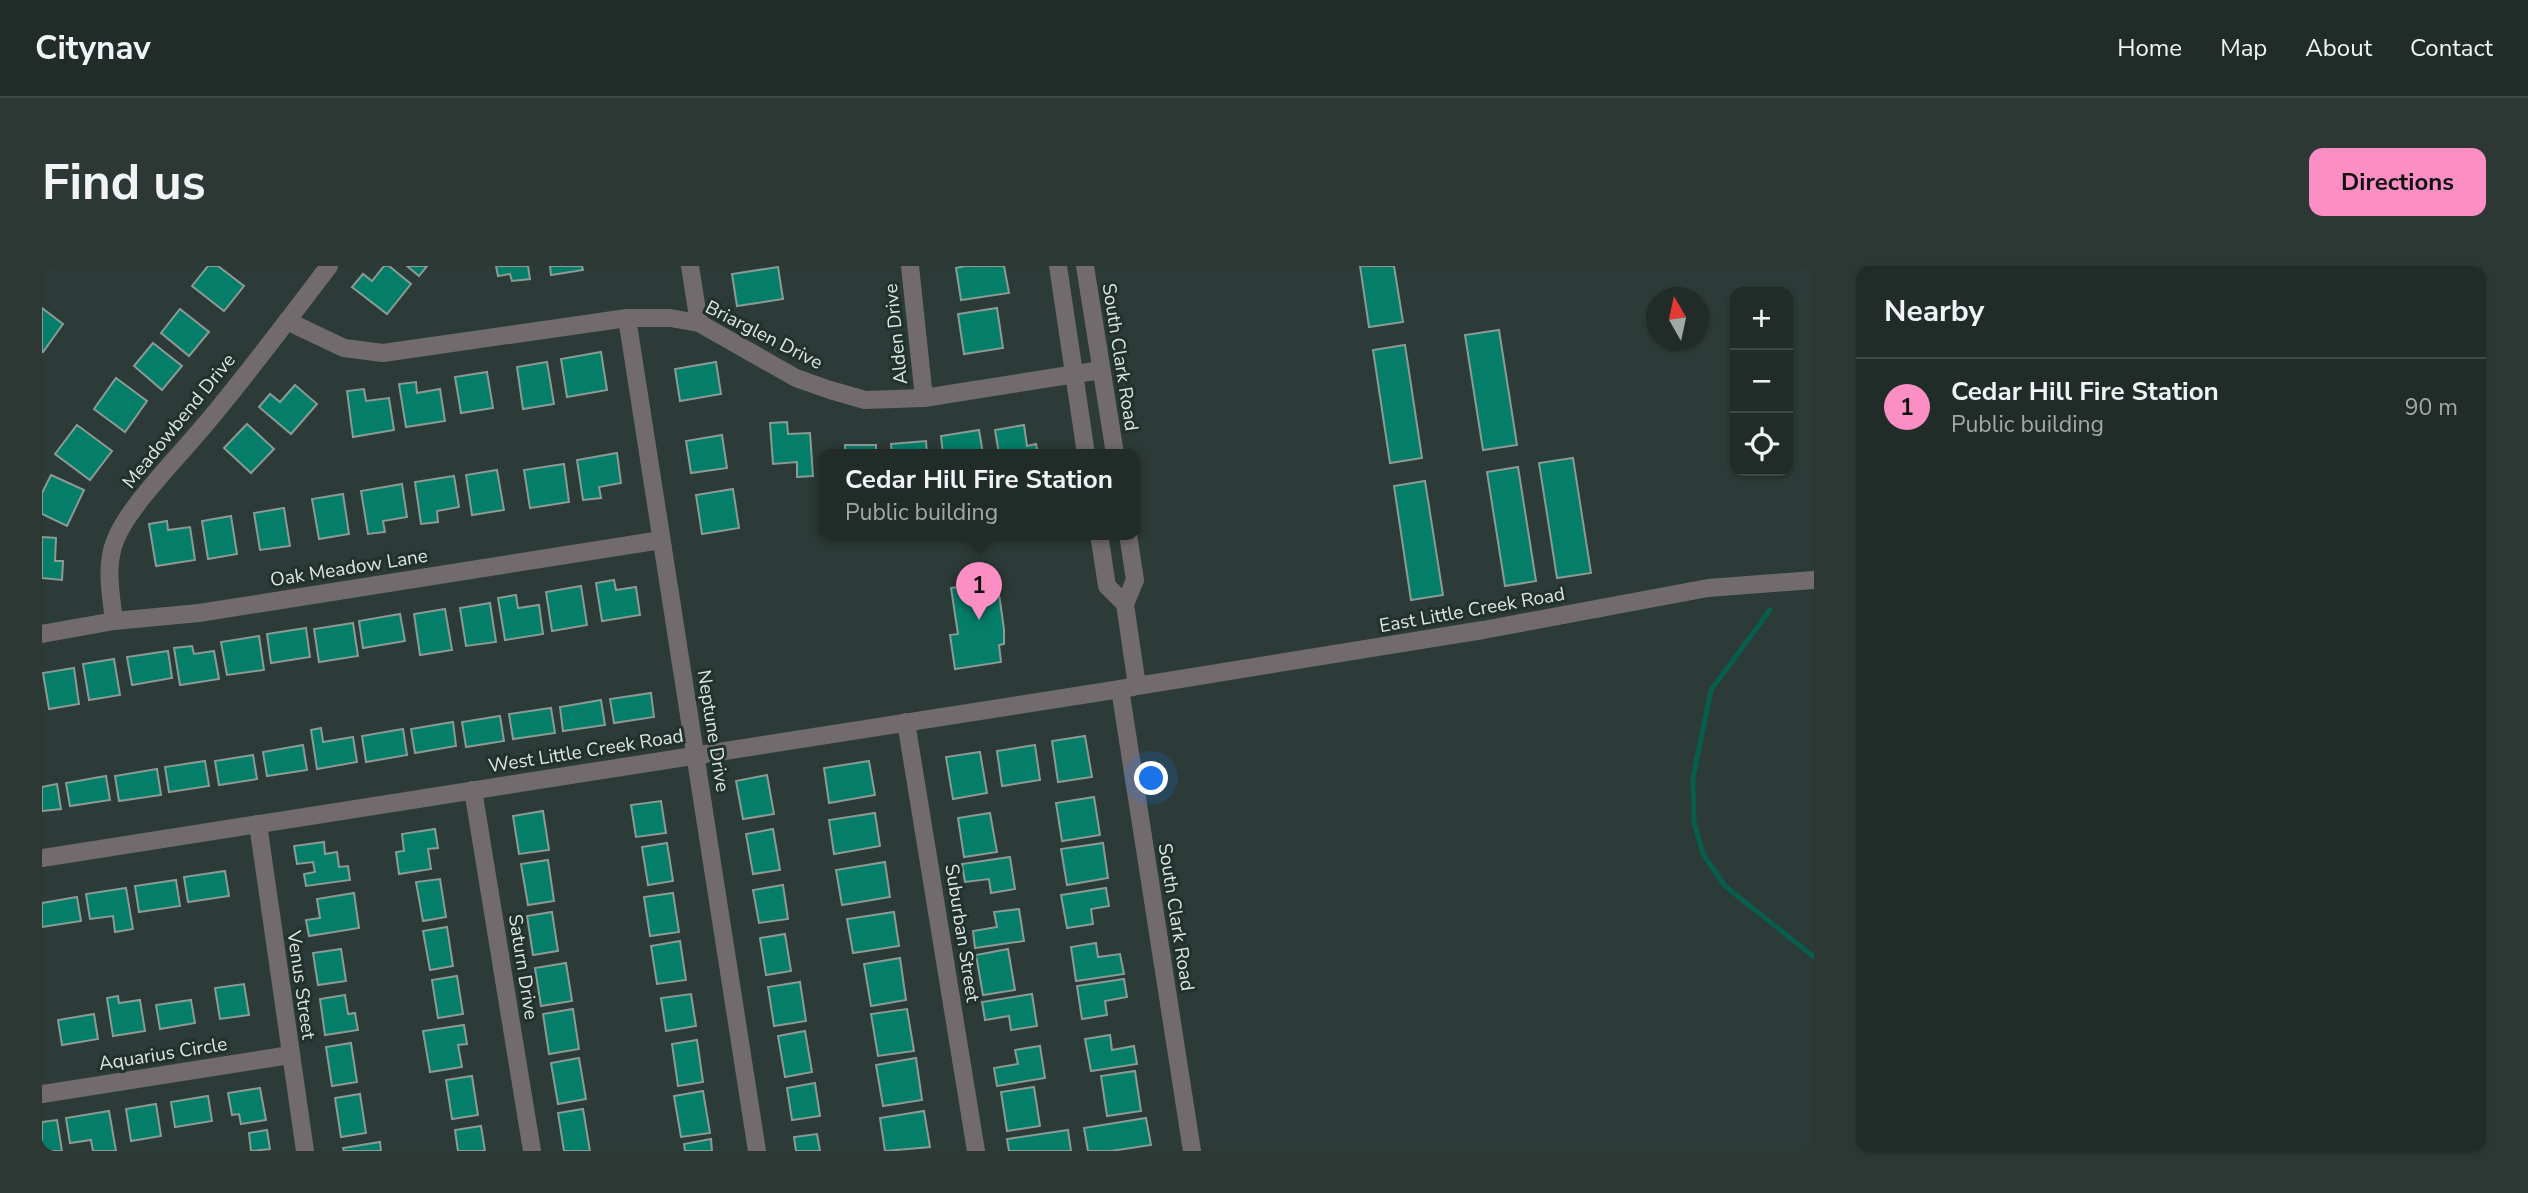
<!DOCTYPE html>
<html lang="en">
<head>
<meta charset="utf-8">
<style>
	body { margin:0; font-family:"Nunito Sans",sans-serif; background:#2d3835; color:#f1f3f6 }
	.controls { position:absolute; right:21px; top:21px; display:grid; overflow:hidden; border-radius:14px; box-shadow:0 2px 5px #0004 }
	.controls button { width:63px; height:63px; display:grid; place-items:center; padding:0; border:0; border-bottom:2px solid #3e4846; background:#212c29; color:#f1f3f6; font:35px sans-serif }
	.compass { position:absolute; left:1604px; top:21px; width:63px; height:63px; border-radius:50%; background:#212c29; box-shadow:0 2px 5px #0004; rotate:351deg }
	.you { position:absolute; left:1110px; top:513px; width:24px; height:24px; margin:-18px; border:5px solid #fff; border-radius:50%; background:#1a73e8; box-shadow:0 0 0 10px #1a73e833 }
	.badge { display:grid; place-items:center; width:46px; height:46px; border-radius:50%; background:#fb8fc4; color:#111; font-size:23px; font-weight:700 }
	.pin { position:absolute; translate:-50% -58px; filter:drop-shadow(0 2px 4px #0008) }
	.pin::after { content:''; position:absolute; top:37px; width:24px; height:21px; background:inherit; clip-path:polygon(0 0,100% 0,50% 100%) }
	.popup { position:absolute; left:776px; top:183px; width:322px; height:91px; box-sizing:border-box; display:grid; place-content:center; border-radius:14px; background:#212c29; filter:drop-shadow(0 2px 5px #0005); font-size:23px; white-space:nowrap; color:#a2a7a8 }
	.popup b { font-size:26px; color:#f1f3f6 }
	.popup::after { content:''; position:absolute; left:50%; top:100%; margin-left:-14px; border:14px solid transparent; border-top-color:#212c29 }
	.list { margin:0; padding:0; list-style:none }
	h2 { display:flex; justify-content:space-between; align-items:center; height:91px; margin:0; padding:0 28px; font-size:30px }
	h2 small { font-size:23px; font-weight:400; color:#a2a7a8 }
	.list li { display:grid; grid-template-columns:46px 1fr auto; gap:21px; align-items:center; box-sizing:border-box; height:98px; padding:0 28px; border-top:2px solid #3e4846 }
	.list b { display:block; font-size:26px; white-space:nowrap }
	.list p { margin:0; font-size:23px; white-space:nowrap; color:#a2a7a8 }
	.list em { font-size:23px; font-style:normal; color:#a2a7a8 }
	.icon { flex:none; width:38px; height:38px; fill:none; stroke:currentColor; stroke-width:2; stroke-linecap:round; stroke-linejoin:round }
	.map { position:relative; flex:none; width:1772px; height:885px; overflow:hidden; border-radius:14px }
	header { display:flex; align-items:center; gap:42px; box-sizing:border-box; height:98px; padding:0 35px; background:#212c29; border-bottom:2px solid #3e4846 }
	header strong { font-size:33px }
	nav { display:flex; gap:38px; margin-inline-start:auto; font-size:24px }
	.intro { display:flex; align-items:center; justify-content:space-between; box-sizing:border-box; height:168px; padding:0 42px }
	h1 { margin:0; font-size:49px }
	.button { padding:18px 32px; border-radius:14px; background:#fb8fc4; color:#111; font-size:24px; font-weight:700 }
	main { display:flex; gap:42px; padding:0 42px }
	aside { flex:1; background:#212c29; border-radius:14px; box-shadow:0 2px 5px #0004 }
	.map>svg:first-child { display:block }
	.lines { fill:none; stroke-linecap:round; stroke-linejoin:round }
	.stream { stroke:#075e4d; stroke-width:5 }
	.building { fill:#047e68; stroke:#8a9b96; stroke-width:2 }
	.minor { stroke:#726b6e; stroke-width:18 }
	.tertiary { stroke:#726b6e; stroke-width:18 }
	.labels { text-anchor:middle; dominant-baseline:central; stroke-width:6; stroke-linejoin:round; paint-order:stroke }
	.street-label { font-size:19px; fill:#dce6e3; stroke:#22312d }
</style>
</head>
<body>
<header>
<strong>Citynav</strong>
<nav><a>Home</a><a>Map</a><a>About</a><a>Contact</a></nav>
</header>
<div class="intro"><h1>Find us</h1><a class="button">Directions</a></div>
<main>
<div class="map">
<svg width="1772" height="885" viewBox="0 0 1772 885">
	<rect width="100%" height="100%" fill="#2c3b37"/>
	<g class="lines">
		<!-- stream -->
		<polyline class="stream" points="1728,344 1669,424 1651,512 1652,556 1661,588 1683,620 1772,691"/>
	</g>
	<!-- building -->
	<g class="building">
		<polygon points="166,0 176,0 202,20 182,45 150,20"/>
		<polygon points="342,0 347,0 369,18 345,48 310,21 321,8 330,15"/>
		<polygon points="365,0 385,0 377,10"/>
		<polygon points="454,0 486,0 488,13 470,15 468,8 456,10"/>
		<polygon points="508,0 540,0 541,4 509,9"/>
		<polygon points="923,0 962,0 967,27 919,34 914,2"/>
		<polygon points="1318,0 1352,0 1361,56 1327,61"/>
		<polygon points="736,1 741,33 695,40 690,8"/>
		<polygon points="0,42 21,58 1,86 0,86"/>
		<polygon points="955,42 961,82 922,88 916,48"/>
		<polygon points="138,43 167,66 147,90 119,67"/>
		<polygon points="1457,64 1475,179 1441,184 1423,69"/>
		<polygon points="111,77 140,100 120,124 92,100"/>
		<polygon points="1363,79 1380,192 1348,197 1331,84"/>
		<polygon points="559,86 565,124 525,131 519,93"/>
		<polygon points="505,96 512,138 481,143 475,101"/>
		<polygon points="674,96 679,128 638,135 633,103"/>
		<polygon points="445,106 451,142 419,147 413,111"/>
		<polygon points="74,112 105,135 83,166 52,143"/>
		<polygon points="374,116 375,127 398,123 403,155 364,161 357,118"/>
		<polygon points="253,119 275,138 249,168 217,141 228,128 238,136"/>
		<polygon points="322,123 324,135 347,132 352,164 311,171 305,125"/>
		<polygon points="745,156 746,168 768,167 771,210 755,211 755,196 731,198 728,157"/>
		<polygon points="205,158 232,183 209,207 182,182"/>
		<polygon points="35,159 70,185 48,214 13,188"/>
		<polygon points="982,159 985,180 994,178 996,188 957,188 953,164"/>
		<polygon points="937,164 941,188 901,188 899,170"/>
		<polygon points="680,169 685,202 649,207 644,175"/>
		<polygon points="884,175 885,188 850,188 849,178"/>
		<rect x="803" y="179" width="31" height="9"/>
		<polygon points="575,187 579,217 557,221 559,232 541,234 535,194"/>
		<polygon points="1531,192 1549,307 1515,312 1497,197"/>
		<polygon points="522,198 527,236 488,242 482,204"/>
		<polygon points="1476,201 1494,315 1463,320 1445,206"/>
		<polygon points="455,204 462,244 430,249 424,209"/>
		<polygon points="9,209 42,224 25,260 0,248 0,227"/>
		<polygon points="412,210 417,241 395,245 396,256 379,258 373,216"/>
		<polygon points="1383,215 1401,329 1369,334 1352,220"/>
		<polygon points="360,218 365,251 341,255 343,266 326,268 319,225"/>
		<polygon points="691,223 697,262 660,268 654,229"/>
		<polygon points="301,228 307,268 277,273 270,233"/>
		<polygon points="242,242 248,280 218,284 212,247"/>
		<polygon points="189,250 195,288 166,293 160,255"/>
		<polygon points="125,255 126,264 148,261 153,294 114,300 107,258"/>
		<polygon points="0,271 14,272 13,295 21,295 20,314 0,312"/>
		<polygon points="572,314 574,324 594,321 598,349 560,355 554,317"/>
		<polygon points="955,314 962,363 962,378 957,379 959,396 913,403 908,369 916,368 909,322"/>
		<polygon points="539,320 545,359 510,365 504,326"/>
		<polygon points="474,329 476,342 497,339 501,368 463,374 456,332"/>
		<polygon points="448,337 454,376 424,380 418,342"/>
		<polygon points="403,343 410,384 378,389 372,348"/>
		<polygon points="358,348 363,375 321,382 317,355"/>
		<polygon points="311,357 316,390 277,396 272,363"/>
		<polygon points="264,362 268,391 229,397 225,368"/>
		<polygon points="217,370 222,404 185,409 179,376"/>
		<polygon points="150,380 152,388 172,385 177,413 138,419 132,382"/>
		<polygon points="126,385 130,412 90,419 85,391"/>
		<polygon points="72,393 78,429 47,434 41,398"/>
		<polygon points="32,402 37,438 7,443 1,407"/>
		<polygon points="609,427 612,451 572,457 568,433"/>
		<polygon points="559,434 563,459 521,465 518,441"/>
		<polygon points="509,442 513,467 471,473 467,448"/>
		<polygon points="458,450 462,475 424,481 420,456"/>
		<polygon points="411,456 414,480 373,487 369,463"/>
		<polygon points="279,462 281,476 311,471 315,496 275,503 269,464"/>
		<polygon points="361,463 365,489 324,496 320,470"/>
		<polygon points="1043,470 1050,511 1016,516 1010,475"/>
		<polygon points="261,479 265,504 225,510 221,486"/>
		<polygon points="993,479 998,514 960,520 955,485"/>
		<polygon points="938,486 945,527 911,533 904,491"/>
		<polygon points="211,489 215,513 177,519 173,495"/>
		<polygon points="163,495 167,520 127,526 123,501"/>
		<polygon points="827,495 833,529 787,537 782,502"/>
		<polygon points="115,503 119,529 77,535 73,510"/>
		<polygon points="725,509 732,548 701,553 694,515"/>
		<polygon points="64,510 68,534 28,540 24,517"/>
		<polygon points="15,518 19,543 0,545 0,521"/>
		<polygon points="1052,531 1058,569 1020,575 1014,537"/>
		<polygon points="619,535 624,567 594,571 589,539"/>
		<polygon points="501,545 507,584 477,588 471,550"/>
		<polygon points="833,547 838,580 792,588 787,554"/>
		<polygon points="948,547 955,586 922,591 916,552"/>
		<polygon points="393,563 396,582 386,583 389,603 357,608 354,586 362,585 360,568"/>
		<polygon points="731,563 738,604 711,608 704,568"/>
		<polygon points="282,576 283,588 295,586 297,601 306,600 308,614 264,620 262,608 273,606 271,596 255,598 252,580"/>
		<polygon points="625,577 631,615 606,619 600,581"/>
		<polygon points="1061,577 1066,612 1025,619 1019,583"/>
		<polygon points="968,591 973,623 949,627 947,613 923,616 920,598"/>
		<polygon points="506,594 512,635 486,639 479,598"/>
		<polygon points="843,596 848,631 800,639 794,604"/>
		<polygon points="183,605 187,630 146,636 142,611"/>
		<polygon points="398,613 404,651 381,655 374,616"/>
		<polygon points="134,614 138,640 97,646 93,620"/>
		<polygon points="741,619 746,653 717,657 711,624"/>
		<polygon points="84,622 91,663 73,666 71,650 48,653 44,628"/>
		<polygon points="1064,622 1067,640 1049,643 1051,658 1025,662 1019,629"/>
		<polygon points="312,627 317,662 267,670 264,654 278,652 275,633"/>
		<polygon points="631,627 637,666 608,670 602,631"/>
		<polygon points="35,631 39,655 0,661 0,637"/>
		<polygon points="977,643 982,675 933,682 931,665 955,661 952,646"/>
		<polygon points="510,646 516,685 491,689 485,650"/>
		<polygon points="852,646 857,680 811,687 805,653"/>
		<polygon points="405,661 411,700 388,704 381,665"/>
		<polygon points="743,668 749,705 724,709 718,672"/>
		<polygon points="638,675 644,714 615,718 609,680"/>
		<polygon points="1054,677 1056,691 1078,688 1082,708 1034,715 1029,681"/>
		<polygon points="299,683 304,715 276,719 271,687"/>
		<polygon points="966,683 973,724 941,729 934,689"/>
		<polygon points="858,692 864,734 829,740 822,698"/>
		<polygon points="524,697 530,735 499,740 493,702"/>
		<polygon points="415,710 421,748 396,752 390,714"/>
		<polygon points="1082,713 1085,731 1063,735 1065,749 1040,753 1035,720"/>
		<polygon points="758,716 764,755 732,760 726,721"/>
		<polygon points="202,718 207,749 178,753 173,722"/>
		<polygon points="649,728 654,760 624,765 619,732"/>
		<polygon points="990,728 995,760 969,764 967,750 943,754 940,736"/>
		<polygon points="303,729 306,748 313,747 316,764 283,769 278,733"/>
		<polygon points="76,730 77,737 98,734 103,765 71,770 65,732"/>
		<polygon points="149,734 153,757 118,763 114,739"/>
		<polygon points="531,743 537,783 507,788 501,748"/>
		<polygon points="865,743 872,785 836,790 829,748"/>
		<polygon points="52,748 56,773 20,779 16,754"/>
		<polygon points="422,759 425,778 416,779 420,801 388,806 381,765"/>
		<polygon points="763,765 770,806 743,811 736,770"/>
		<polygon points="1068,769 1070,784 1092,780 1095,798 1049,805 1043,773"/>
		<polygon points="655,774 661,816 636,820 630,778"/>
		<polygon points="309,777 315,816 290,820 284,781"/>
		<polygon points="998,780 1003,812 955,820 952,802 976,798 973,784"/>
		<polygon points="537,792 544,833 516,838 509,797"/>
		<polygon points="874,792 880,834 841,840 834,799"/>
		<polygon points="1093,805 1099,845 1065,850 1059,810"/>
		<polygon points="430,810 436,849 410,853 404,814"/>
		<polygon points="773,817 778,850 750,854 745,822"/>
		<polygon points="992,821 998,860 965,865 959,826"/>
		<polygon points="218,822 224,854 199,858 197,848 190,849 186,827"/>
		<polygon points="661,825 668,867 639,871 632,830"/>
		<polygon points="318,828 324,867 299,871 293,832"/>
		<polygon points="166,830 170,855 133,861 129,836"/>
		<polygon points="114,838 119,870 89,875 84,843"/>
		<polygon points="541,843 548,885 522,885 516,847"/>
		<polygon points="67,845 74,885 51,885 49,874 28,877 24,852"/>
		<polygon points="882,845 888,881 843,885 838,852"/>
		<polygon points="1104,852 1109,879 1069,885 1046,885 1042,862"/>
		<polygon points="15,854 20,885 0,885 0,856"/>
		<polygon points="439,860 443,885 416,885 413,864"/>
		<polygon points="225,864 228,883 209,885 207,867"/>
		<polygon points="1026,864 1029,885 967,885 965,873"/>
		<polygon points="775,868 778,885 754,885 752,871"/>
		<polygon points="669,873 670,885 643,885 642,878"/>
		<polygon points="338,876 339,885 302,885 301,882"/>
	</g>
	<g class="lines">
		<!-- minor -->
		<g class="minor">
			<polyline points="648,0 657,57"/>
			<polyline points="868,0 882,132"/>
			<polyline points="585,52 715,885"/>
			<polyline points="245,55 302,82 341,87 585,52 628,52 657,57 754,112 788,124 823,134 882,132 1059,104"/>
			<path d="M72 355C69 329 63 300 73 275 85 242 137 190 161 161 205 109 246 54 287 0"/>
			<polyline points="0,368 72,355 157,347 619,274"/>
			<polyline points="864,456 934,885"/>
			<polyline points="431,524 490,885"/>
			<polyline points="216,558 263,885"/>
			<polyline points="0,592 1091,421"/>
			<polyline points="0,828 248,789"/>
		</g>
		<!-- tertiary -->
		<g class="tertiary">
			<polyline points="1016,0 1044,188"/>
			<polyline points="1043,0 1073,188"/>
			<polyline points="1057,268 1065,320 1083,338"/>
			<polyline points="1086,268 1093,314 1083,338 1095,420 1441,364 1666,322 1772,314"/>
			<polyline points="1078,423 1150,885"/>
		</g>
	</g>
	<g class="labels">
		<!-- street labels -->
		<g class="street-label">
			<text transform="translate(854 68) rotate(-96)">Alden Drive</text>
			<text transform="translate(722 69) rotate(27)">Briarglen Drive</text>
			<text transform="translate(1078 91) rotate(81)">South Clark Road</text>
			<text transform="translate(137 155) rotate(-51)">Meadowbend Drive</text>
			<text transform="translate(307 302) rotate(-9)">Oak Meadow Lane</text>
			<text transform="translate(1430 344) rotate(-10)">East Little Creek Road</text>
			<text transform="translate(671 465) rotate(81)">Neptune Drive</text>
			<text transform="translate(544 485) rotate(-9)">West Little Creek Road</text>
			<text transform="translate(1134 651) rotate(81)">South Clark Road</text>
			<text transform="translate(920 667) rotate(81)">Suburban Street</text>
			<text transform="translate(481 701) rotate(81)">Saturn Drive</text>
			<text transform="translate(259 719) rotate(82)">Venus Street</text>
			<text transform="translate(121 788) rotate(-9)">Aquarius Circle</text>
		</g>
	</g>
</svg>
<div class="controls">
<button>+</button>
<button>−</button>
<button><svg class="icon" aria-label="locate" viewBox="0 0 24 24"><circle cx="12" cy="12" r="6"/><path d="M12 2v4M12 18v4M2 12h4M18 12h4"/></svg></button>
</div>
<svg class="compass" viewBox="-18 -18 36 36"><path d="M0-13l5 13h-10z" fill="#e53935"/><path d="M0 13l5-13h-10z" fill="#a2a7a8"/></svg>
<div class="you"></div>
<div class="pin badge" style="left:937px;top:354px">1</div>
<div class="popup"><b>Cedar Hill Fire Station</b>Public building</div>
</div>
<aside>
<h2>Nearby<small></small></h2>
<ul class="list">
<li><span class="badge">1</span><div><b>Cedar Hill Fire Station</b><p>Public building</p></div><em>90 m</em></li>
</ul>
</aside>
</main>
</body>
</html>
